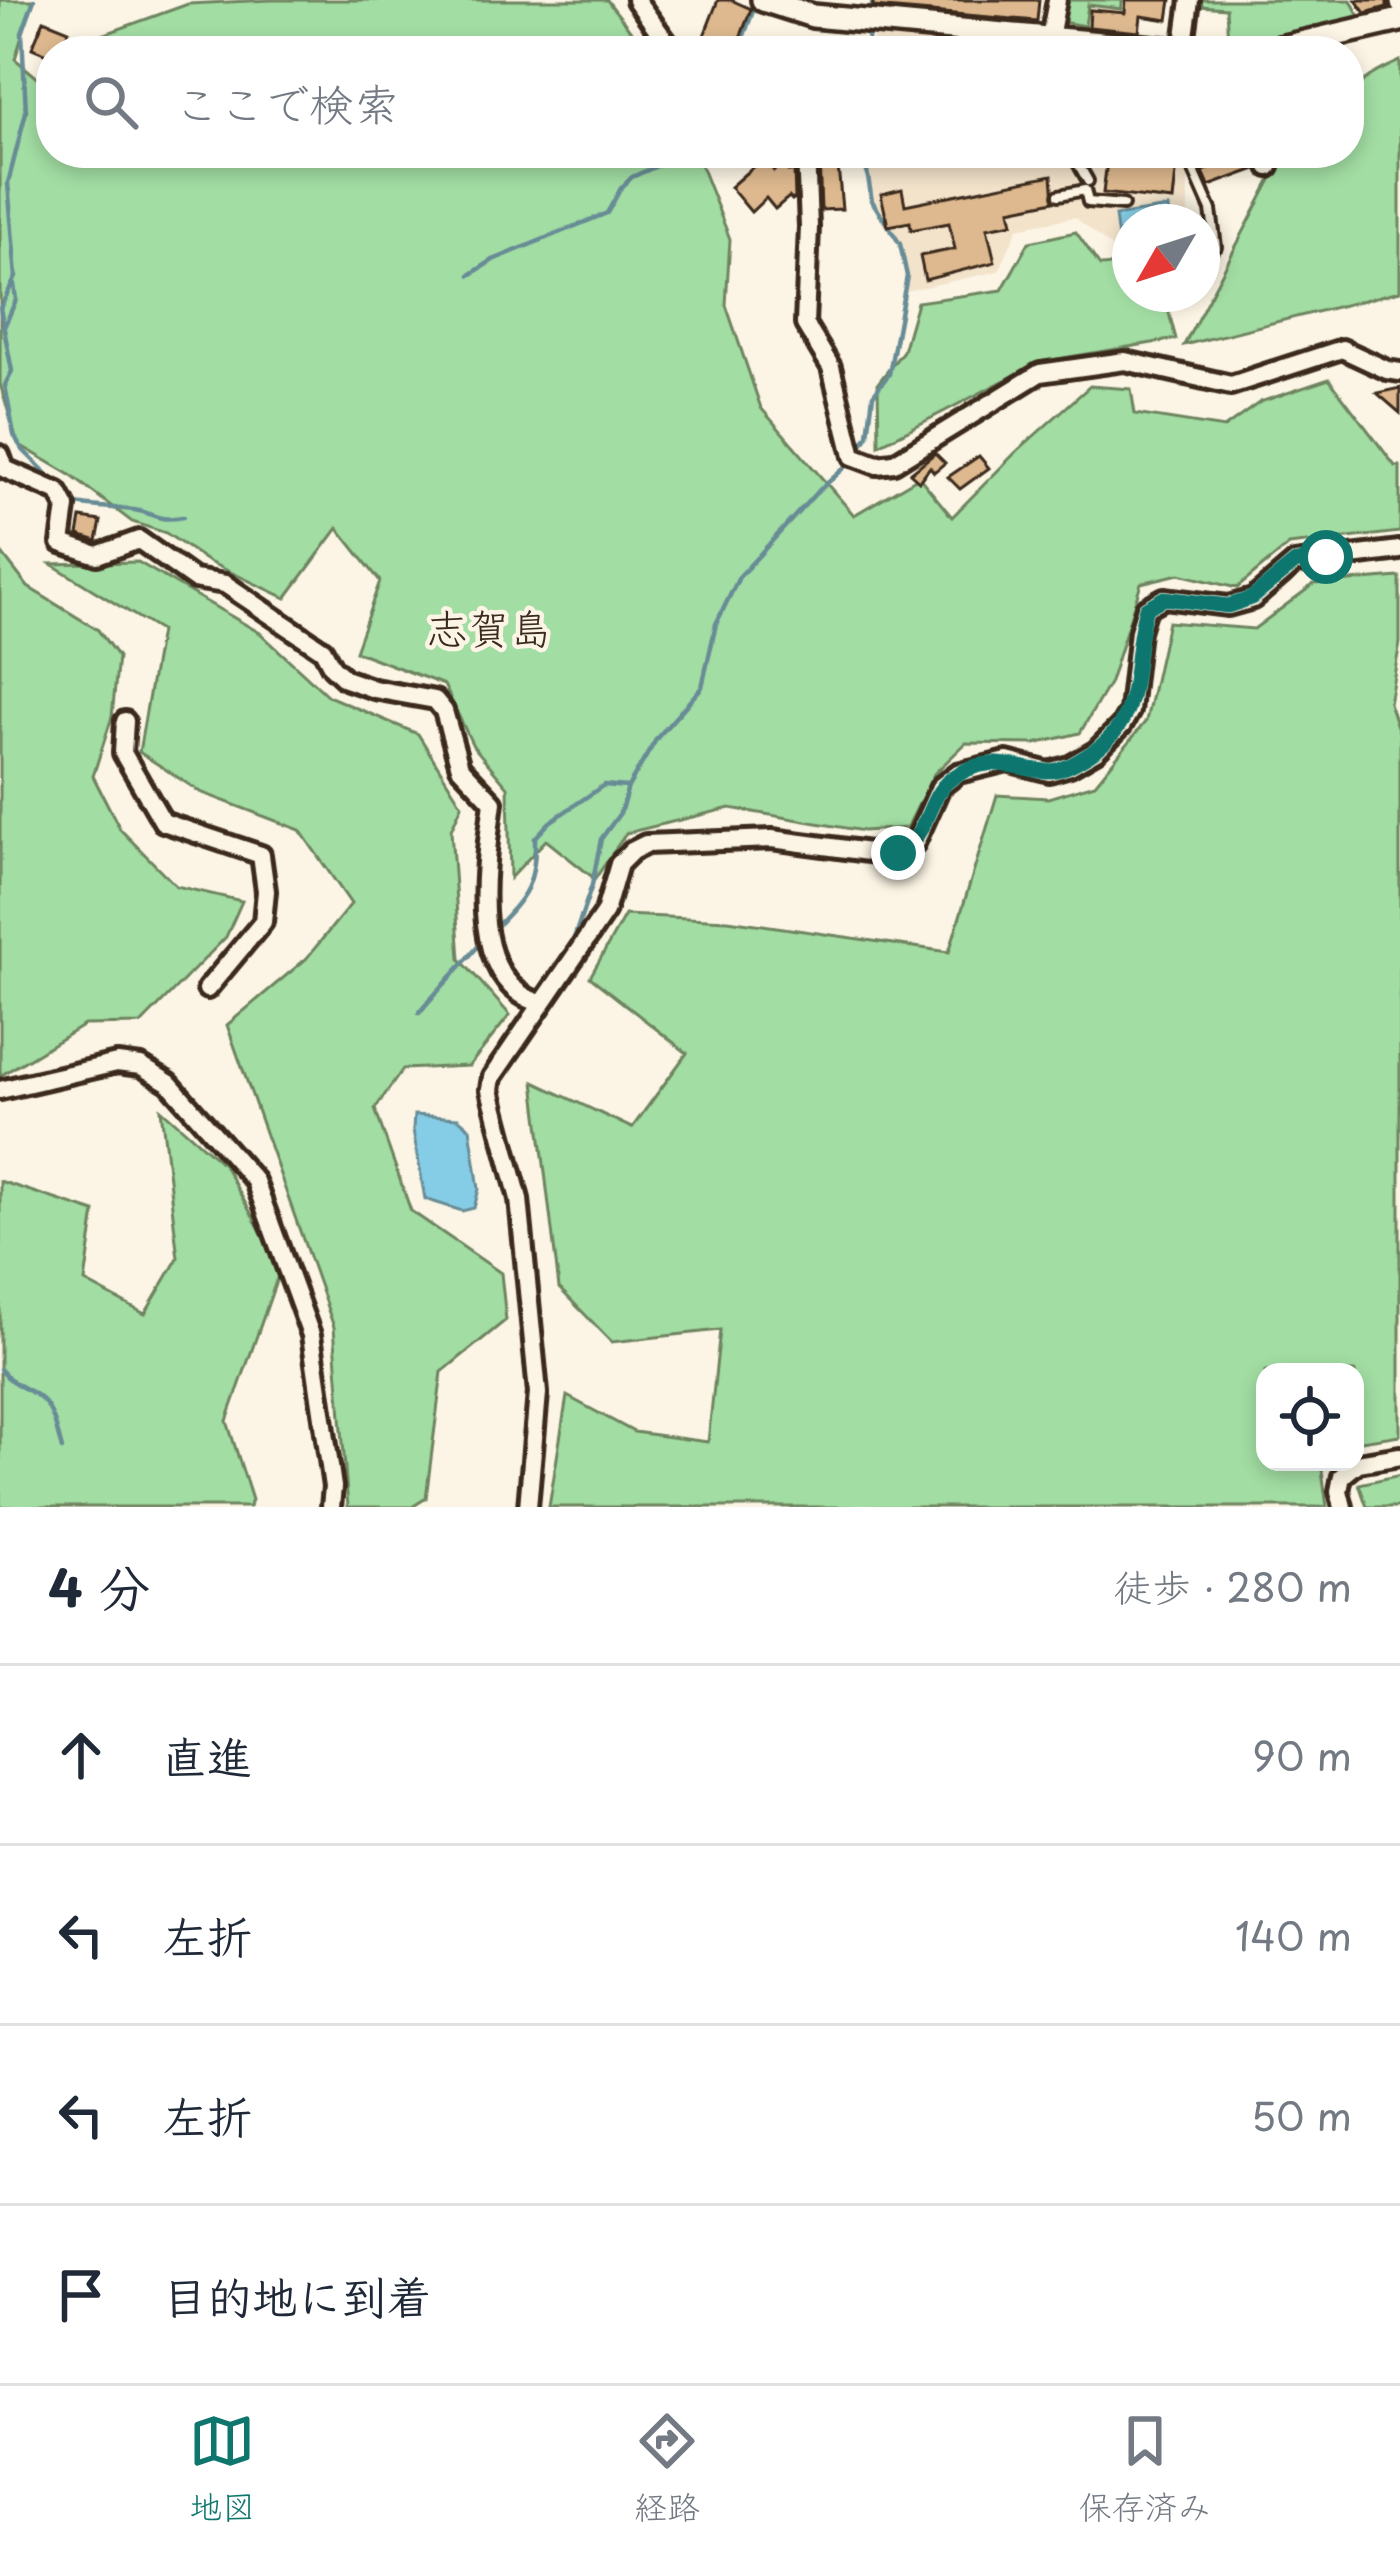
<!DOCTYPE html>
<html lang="ja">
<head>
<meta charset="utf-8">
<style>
	body { margin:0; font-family:"Playpen Sans","Klee One",sans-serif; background:#f6f6f7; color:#1f2937 }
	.controls { position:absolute; right:36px; bottom:36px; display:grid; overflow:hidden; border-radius:24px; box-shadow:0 6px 18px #0003 }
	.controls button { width:108px; height:108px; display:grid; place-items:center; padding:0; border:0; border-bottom:3px solid #e0e1e3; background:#fff; color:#1f2937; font:60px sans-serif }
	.compass { position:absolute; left:1112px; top:204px; width:108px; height:108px; border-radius:50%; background:#fff; box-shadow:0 6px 18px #0003; rotate:231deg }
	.stop { position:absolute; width:36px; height:36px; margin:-27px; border:9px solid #0f766e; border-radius:50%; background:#fff }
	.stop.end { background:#0f766e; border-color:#fff; box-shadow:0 3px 12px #0008 }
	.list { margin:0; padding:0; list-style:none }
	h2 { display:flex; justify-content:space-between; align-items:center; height:156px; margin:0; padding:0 48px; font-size:51px }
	h2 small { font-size:39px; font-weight:400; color:#747a83 }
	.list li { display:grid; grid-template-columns:78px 1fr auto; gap:36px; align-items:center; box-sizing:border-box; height:180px; padding:0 48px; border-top:3px solid #e0e1e3 }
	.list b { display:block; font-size:45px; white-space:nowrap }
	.list em { font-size:39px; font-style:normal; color:#747a83 }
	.icon { flex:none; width:66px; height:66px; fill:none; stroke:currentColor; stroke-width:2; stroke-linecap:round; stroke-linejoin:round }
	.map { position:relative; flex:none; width:1400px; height:1507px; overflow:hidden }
	.search { position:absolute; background:#fff; box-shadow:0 6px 18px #0003; left:36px; right:36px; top:36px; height:132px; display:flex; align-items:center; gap:30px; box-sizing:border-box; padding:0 42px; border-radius:48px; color:#747a83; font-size:45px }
	.sheet { height:876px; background:#fff }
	nav { display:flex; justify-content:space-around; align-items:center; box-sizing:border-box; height:168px; border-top:3px solid #e0e1e3; background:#fff; font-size:33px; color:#747a83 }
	nav a { display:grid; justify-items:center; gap:6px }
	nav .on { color:#0f766e }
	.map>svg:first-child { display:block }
	.built { fill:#f3e3cb }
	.green { fill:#a2dda3; stroke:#6e8460; stroke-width:3 }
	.water { fill:#85cde6; stroke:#678c96; stroke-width:3 }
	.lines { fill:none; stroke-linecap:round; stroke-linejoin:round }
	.stream { stroke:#678c96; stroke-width:4.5 }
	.building { fill:#deb98f; stroke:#3b2a1e; stroke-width:3 }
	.lane-casing { stroke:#3b2a1e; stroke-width:16 }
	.street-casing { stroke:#3b2a1e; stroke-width:26 }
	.secondary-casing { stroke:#3b2a1e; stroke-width:30 }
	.lane { stroke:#fcf5e5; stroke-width:8 }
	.street { stroke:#fcf5e5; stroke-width:16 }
	.secondary { stroke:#fcf5e5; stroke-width:21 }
	.route { stroke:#0f766e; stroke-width:15 }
	.labels { text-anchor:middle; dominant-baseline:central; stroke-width:9; stroke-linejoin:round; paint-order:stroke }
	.quarter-label { font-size:42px; fill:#3b2a1e; stroke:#fcf5e5 }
</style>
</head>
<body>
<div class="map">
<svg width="1400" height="1507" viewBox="0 0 1400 1507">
	<rect width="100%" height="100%" fill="#fcf5e5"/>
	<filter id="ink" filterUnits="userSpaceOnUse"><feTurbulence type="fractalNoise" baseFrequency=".00833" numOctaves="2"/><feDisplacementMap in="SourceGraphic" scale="24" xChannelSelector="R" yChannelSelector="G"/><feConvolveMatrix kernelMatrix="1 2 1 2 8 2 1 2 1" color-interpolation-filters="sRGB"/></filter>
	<g filter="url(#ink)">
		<!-- built -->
		<g class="built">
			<polygon points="1062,0 1144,0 1140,38 1058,28"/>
			<polygon points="874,28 1045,46 1044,51 873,51"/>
			<polygon points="866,153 1178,153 1188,166 1188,222 1130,222 1130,248 1112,248 1075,217 1018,228 999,271 906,291 901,240 884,227 873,204 864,174"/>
		</g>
		<!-- green -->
		<g class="green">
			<polygon points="0,0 33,0 15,59 46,85 51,81 51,153 696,153 730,239 726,305 761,408 854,515 919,477 952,517 1016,452 1090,386 1131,389 1135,414 1224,428 1260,402 1329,379 1395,466 1400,466 1400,532 1289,545 1237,588 1179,574 1141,583 1110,682 1080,733 1035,744 966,743 934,774 907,828 863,831 730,808 626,833 595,879 546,840 510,878 508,787 473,746 444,685 355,651 380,581 338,528 286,598 207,561 166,533 132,522 69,474 18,444 0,384"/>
			<polygon points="270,0 607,0 646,51 79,51 91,39 188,4"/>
			<polygon points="1065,0 1122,0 1122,9 1088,5 1085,26 1062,22"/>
			<polygon points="1199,0 1351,0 1360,18 1282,42 1228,43 1226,8 1199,6"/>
			<path d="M1400 61V291L1184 345 1284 155 1349 153C1349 93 1342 87 1400 61Z"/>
			<polygon points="1076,232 1100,266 1130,264 1130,294 1164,294 1176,339 1040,362 879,445 878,383 903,351 917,302 1002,290 1029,242"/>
			<polygon points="0,551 28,587 98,630 118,657 112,717 93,776 120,829 176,886 242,901 226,937 141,1024 84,1025 0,1076"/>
			<polygon points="138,562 260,633 328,696 418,734 462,805 451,830 460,959 510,1015 469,1066 403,1069 375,1109 411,1211 501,1273 506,1320 442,1372 426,1498 412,1507 348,1507 334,1327 227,1025 306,959 351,904 300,830 200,792 139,752 160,631 51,564"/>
			<polygon points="1400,577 1400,643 1389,703 1400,735 1400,1435 1355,1442 1355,1372 1265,1372 1265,1462 1331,1462 1322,1470 1327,1507 549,1507 567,1396 634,1432 708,1442 720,1330 612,1342 559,1288 534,1082 632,1128 687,1053 590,977 625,915 728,920 949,952 997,795 1048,798 1095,784 1146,721 1168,622 1254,629 1314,584"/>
			<polygon points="161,1109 224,1165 281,1267 227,1421 252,1500 249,1507 0,1507 0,1181 95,1212 85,1282 145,1314 178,1258"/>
			<polygon points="1400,1475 1400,1507 1367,1507 1359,1484"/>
		</g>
		<!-- water -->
		<g class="water">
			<polygon points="1168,208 1170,222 1130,222 1130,238 1118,239 1115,216"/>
			<polygon points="414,1115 458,1118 470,1128 479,1189 474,1208 462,1211 425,1199 413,1130"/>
		</g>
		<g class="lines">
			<!-- stream -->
			<g class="stream">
				<polyline points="870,15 873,0"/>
				<polyline points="738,51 755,6"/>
				<polyline points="867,51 869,27"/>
				<polyline points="470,275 493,260 607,213 621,188 632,177 686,153"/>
				<polyline points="0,308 12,371 5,385 14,435 22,449 58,485"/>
				<polyline points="0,308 16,277 8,183 26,112 22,33 34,0"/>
				<polyline points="4,327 16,300 14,284"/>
				<polyline points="856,454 868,435 873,395 889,374 907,276 900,244 872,201 864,153"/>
				<path d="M72 503C93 508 113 507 134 510 156 513 154 522 183 517"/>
				<path d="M494 929C526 896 536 885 535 838L550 822 604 785 627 787"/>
				<polyline points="570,950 592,885 601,839 620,813 628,787 657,738 702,687 716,624 739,577 815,494 850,463"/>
				<path d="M419 1013C439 988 462 967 482 941"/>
				<path d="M0 1369C15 1388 28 1387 42 1400 55 1413 57 1433 62 1449"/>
			</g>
		</g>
		<!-- building -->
		<g class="building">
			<polygon points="718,0 731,0 751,9 736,49 704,36"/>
			<polygon points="873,0 1039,0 1037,21 873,7"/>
			<polygon points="1126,0 1171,0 1168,20 1141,16 1139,32 1089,27 1090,10 1125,13"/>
			<polygon points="1356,0 1387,0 1387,7 1365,13"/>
			<polygon points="44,20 69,30 61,51 51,51 51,56 32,48"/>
			<polygon points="1108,153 1178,154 1173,201 1103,193"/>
			<polygon points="1204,153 1250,153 1256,169 1209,186 1203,171 1209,169"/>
			<polygon points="837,155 842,209 821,210 819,156"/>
			<polygon points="763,158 774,171 782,164 788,171 794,171 795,198 792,200 789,197 775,209 766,198 751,212 730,187"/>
			<polygon points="1052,175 1054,201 1010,210 1013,223 987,228 995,262 925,280 920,256 955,249 949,223 911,230 910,222 888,226 881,194 902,189 905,205"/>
			<polygon points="1400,388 1400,413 1377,393"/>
			<polygon points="935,453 945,463 934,472 930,467 919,481 910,473"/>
			<polygon points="979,456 989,468 960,489 948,477"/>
			<polygon points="81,518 101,521 97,541 78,535"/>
		</g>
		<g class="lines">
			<!-- lane casing -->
			<g class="lane-casing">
				<g id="lane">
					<polyline points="1072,153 1088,181"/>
					<polyline points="1186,153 1211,210 1216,247"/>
					<polyline points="1059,195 1085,190 1088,202 1123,205"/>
				</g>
			</g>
			<!-- street casing -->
			<g class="street-casing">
				<g id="street">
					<polyline points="636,0 673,51"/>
					<polyline points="1399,0 1400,5"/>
					<polyline points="1050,38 1057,0"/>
					<polyline points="1183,51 1190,0"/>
					<polyline points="806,153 809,227 805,324 831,367 853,456 877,465 894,463 1040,373 1125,361 1231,385 1342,349 1387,370 1400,372"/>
					<polyline points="1269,167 1274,153"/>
					<path d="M0 455 5 469 58 492 66 507 61 543 97 555 139 540 194 579 225 584 323 650 332 667 345 679 374 689 435 700 444 711 460 767 493 802C485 864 465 981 540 1003"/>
					<polyline points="125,721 123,753 163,822 261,855 266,891 263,922 207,989"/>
					<polyline points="0,1090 117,1063 141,1066 169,1083 255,1181 311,1335 333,1487 331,1507"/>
					<polyline points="528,1507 538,1393 519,1199 490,1090 492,1077 605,912 619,864 632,851 646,844 772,839 876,853 898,853 915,843 940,787 958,773 1007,761 1049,772 1070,766 1096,751 1122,725 1130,711 1139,631 1146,608 1164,598 1228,606 1253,599 1295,563 1400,550"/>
					<polyline points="1343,1507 1339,1491 1342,1476 1358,1463 1400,1456"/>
				</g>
			</g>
			<!-- secondary casing -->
			<g class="secondary-casing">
				<g id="secondary">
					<polyline points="763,0 813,16 1185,51"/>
					<polyline points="1266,51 1400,20"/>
				</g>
			</g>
			<!-- lane -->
			<use href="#lane" class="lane"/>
			<!-- street -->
			<use href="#street" class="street"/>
			<!-- secondary -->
			<use href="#secondary" class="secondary"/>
		</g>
	</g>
	<g class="lines" filter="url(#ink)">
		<!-- route -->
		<path class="route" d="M898 853C933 832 925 793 957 775 991 754 1011 768 1046 771 1061 772 1075 763 1088 755 1147 719 1129 666 1146 608L1164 598 1228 606 1252 598 1295 563 1326 557"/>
	</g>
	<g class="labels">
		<!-- quarter labels -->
		<g class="quarter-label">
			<text x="489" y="626">志賀島</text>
		</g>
	</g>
</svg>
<div class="controls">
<button><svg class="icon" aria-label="locate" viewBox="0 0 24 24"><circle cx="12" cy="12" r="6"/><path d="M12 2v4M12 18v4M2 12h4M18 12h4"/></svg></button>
</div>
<svg class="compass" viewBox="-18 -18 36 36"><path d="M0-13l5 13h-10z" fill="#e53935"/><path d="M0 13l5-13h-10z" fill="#747a83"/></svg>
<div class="stop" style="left:1326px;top:557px"></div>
<div class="stop end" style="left:898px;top:853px"></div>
<div class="search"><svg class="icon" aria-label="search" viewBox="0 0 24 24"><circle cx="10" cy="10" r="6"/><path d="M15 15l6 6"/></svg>ここで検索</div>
</div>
<section class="sheet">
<h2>4 分<small>徒歩 · 280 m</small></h2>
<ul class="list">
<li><svg class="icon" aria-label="ahead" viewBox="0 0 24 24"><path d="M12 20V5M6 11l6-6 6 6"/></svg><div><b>直進</b></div><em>90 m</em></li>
<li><svg class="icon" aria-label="left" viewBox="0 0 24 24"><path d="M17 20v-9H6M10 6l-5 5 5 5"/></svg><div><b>左折</b></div><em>140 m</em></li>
<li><svg class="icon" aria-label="left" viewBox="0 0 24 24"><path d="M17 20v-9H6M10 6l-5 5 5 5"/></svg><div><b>左折</b></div><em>50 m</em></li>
<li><svg class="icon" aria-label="arrive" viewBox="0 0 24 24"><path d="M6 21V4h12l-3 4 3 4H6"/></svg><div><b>目的地に到着</b></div></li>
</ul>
</section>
<nav>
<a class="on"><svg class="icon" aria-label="map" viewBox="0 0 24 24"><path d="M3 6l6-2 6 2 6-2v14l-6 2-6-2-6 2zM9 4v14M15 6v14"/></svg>地図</a>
<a><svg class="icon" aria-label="directions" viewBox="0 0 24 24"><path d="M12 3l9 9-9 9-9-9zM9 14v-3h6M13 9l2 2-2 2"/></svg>経路</a>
<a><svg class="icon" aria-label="saved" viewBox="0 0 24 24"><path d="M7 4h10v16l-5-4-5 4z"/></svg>保存済み</a>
</nav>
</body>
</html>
